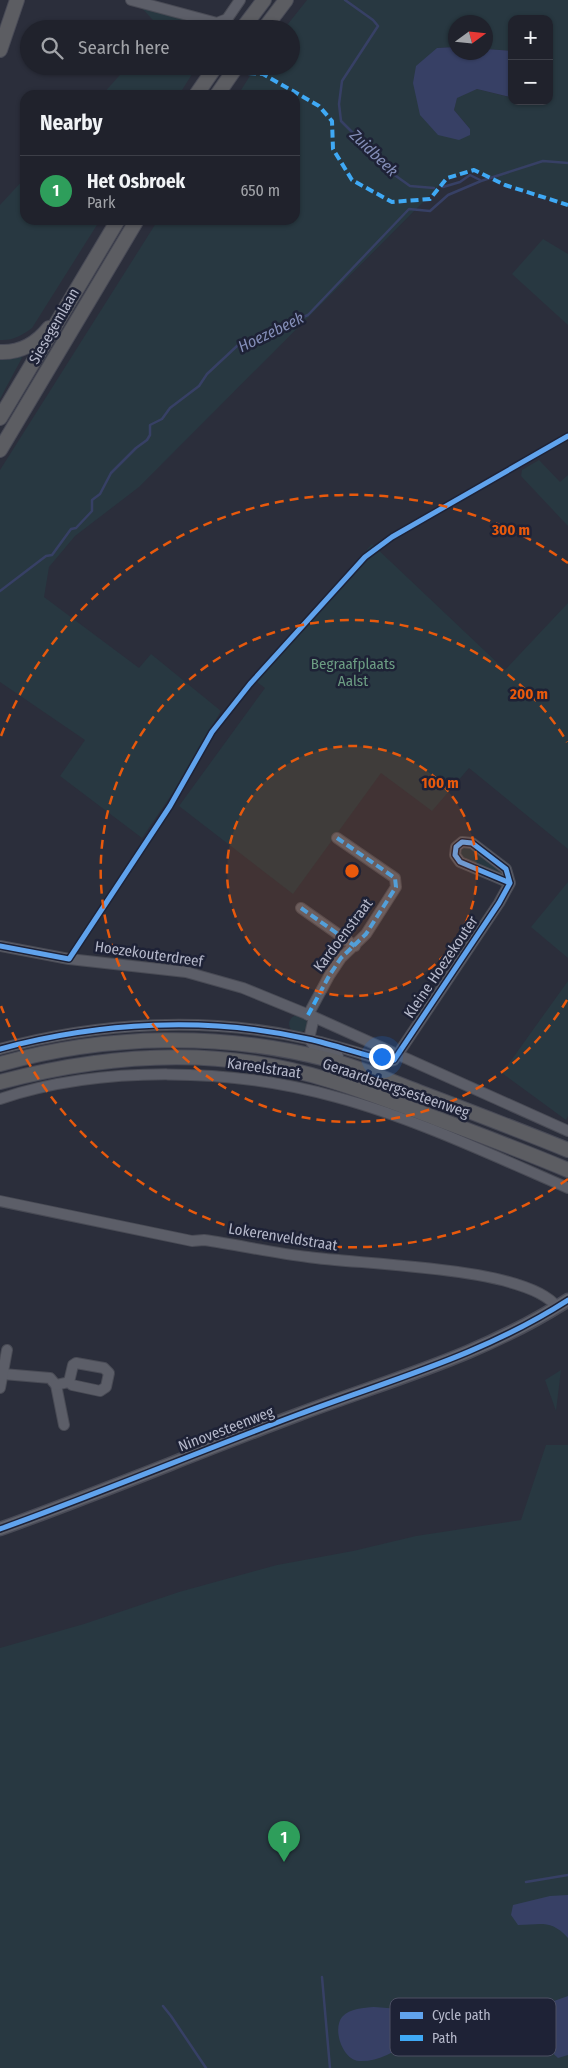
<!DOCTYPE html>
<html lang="en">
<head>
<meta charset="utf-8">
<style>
	body { margin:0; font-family:"Fira Sans Condensed",sans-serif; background:#2d2f38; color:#f1f3f6 }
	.controls { position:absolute; right:15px; top:15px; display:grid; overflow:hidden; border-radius:10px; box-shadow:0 1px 4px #0004 }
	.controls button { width:45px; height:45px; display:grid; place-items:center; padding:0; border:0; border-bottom:1px solid #3d3f48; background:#20222c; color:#f1f3f6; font:25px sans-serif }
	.compass { position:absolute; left:448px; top:15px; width:45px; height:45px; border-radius:50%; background:#20222c; box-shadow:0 1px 4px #0004; rotate:75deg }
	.you { position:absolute; left:381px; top:1056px; width:18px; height:18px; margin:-12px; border:4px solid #fff; border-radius:50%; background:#1a73e8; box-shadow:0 0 0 8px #1a73e833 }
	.badge { display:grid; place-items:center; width:32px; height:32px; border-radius:50%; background:#858899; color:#fff; font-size:16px; font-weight:700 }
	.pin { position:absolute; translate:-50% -41px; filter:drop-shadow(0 1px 2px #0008) }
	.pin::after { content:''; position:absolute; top:26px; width:18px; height:15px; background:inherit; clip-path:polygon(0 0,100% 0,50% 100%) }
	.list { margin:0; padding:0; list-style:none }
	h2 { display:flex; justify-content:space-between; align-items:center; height:65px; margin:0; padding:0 20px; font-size:21px }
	h2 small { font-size:16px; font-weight:400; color:#a2a4a9 }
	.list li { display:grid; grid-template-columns:32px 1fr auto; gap:15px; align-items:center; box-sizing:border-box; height:70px; padding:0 20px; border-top:1px solid #3d3f48 }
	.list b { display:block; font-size:19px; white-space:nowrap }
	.list p { margin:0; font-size:16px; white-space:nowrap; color:#a2a4a9 }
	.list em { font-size:16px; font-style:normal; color:#a2a4a9 }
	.icon { flex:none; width:28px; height:28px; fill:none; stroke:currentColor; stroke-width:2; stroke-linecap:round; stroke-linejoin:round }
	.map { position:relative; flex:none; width:568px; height:2068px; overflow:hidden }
	.search { position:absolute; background:#20222c; box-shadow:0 1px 4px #0004; left:20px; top:20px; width:280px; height:55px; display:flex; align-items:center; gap:12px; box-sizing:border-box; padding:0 18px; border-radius:28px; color:#a2a4a9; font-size:19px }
	.panel { position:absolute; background:#20222c; box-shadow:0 1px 4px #0004; left:20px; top:90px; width:280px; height:135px; border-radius:15px }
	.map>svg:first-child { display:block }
	.green { fill:#283841; fill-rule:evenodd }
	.water { fill:#374065 }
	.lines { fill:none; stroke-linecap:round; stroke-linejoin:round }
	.stream { stroke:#374065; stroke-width:2.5 }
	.minor-casing { stroke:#494b55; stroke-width:12 }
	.major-casing { stroke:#494b57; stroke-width:15 }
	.highway-casing { stroke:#484a56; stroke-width:16 }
	.minor { stroke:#5c5e68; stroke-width:10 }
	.major { stroke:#5e606a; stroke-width:12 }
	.highway { stroke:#5c5d62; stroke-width:14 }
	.quiet { stroke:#3fa9f5; stroke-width:4; stroke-dasharray:8 4; stroke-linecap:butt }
	.cycleway-casing { stroke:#1e2236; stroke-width:8 }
	.cycleway { stroke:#60a3ed; stroke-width:5 }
	.ring { fill:none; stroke:#e8590c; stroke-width:2.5; stroke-dasharray:9 6 }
	.labels { text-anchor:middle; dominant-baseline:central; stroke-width:5; stroke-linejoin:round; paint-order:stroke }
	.street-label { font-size:15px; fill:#b6b9cb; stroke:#1e2236 }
	.park-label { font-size:15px; fill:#6c9d83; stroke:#1e2236 }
	.water-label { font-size:16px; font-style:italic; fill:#848eb8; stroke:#1e2236 }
	.key { fill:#1e2236; stroke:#4c4f63; stroke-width:1 }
	.key-label { font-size:14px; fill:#b6b9cb }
	.centre { fill:#e8590c; stroke:#1e2236; stroke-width:2.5 }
	.ring-label { font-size:15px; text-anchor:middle; font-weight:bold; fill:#e8590c; stroke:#1e2236; stroke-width:5; stroke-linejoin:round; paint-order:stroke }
</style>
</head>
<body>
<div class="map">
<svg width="568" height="2068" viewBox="0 0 568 2068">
	<rect width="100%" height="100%" fill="#2b2e3b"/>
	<!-- green -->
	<g class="green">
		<path d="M307 0H568V206L505 185 474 170 447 178 139 487 75 536 49 567 44 597 139 668 151 654 221 711 174 791 142 838 60 776 85 740 0 682V470L158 220H295V95H238L256 66H291V29H284ZM512 19H549V101H512V96L509 97 477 89 457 97 454 110 470 129 413 83 437 48 455 47 456 22H486V49L512 51Z"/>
		<polygon points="142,8 221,28 161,29"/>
		<polygon points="128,66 197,66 179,95 102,95"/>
		<path d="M25 178V220H100L32 328C22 335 13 341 0 340V205Z"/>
		<polygon points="543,239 568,254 568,325 512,274"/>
		<polygon points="24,354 0,399 0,358"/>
		<polygon points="539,460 560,482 568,475 568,526 521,476 522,470"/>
		<polygon points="372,544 505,670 568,603 568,849 469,768 432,811 381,773 293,894 179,806 265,688 257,682 345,581 341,578"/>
		<polygon points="469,846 502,871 503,876 462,860 460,855 463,848"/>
		<polygon points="568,882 568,958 531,927"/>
		<polygon points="568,981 568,1116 566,1120 502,1073"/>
		<circle cx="298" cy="1024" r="9"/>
		<polygon points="561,1370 556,1411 545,1380"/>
		<polygon points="546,1445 568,1445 568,2068 0,2068 0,1648 84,1624 179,1592 277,1565 353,1551 416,1536 521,1520"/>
	</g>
	<!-- water -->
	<g class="water">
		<polygon points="455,47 456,52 486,52 486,49 512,51 512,96 510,97 477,89 457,98 454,110 470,129 470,135 459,140 438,135 420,115 413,83 416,66 437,48"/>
		<path d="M568 1895V1938C551 1919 540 1925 518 1925L511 1915 513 1905 550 1896Z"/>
		<polygon points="568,1996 568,2055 558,2058 533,2035 524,2018 554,2001"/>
		<path d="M374 2007 400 2009 410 2025 408 2041C396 2052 377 2062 359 2061 343 2060 332 2030 342 2017 350 2008 364 2008 374 2007Z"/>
	</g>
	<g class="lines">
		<!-- stream -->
		<g class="stream">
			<polyline points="345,0 373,20 378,26 342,81 339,104 341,121 396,176 410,186 434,188"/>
			<polyline points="443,187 460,182 470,175 480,180"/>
			<polyline points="0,591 46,556 52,555 71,529 76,528 92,511 92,500 100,494 111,473 136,448 147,440 150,435 150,425 162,419 170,408 199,386 207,374 237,346 308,315 409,209 430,211 448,195 481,181 543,161 568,163"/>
			<polyline points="526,1882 568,1875"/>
			<polyline points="322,1977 330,2068"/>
			<polyline points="163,2006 171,2016 206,2068"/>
		</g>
		<!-- minor casing -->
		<g class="minor-casing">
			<g id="minor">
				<polyline points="131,0 217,23 227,19 240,0"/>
				<polyline points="301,908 355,946"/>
				<polyline points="0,946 69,959 186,972 243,988 314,1017 568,1131"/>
				<polyline points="308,1015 329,976 341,958 366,934 396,887 395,878 337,838"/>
				<polyline points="309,1039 316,1049 338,1056"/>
				<polyline points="309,1039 314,1017"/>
				<path d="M0 1049C99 1022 208 1016 308 1039 336 1045 362 1055 389 1061L394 1060 499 903 510 883 506 869 472 843 462 842 456 847 455 855 460 862 510 883"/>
				<path d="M0 1099C102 1065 233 1068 336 1097 414 1118 494 1156 568 1188"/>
				<path d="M0 1201 192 1241 204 1240C239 1245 273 1253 308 1257 362 1265 526 1266 557 1307"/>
				<polyline points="3,1374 50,1378 56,1385 64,1425"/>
				<polyline points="56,1385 69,1382 72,1385 100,1391 106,1387 109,1373 104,1368 76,1363 73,1365 69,1382"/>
				<polyline points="0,1388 7,1350"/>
			</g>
		</g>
		<!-- major casing -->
		<g class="major-casing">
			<path id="major" d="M0 1529C100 1493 198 1452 297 1415 392 1379 481 1356 568 1300"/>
		</g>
		<!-- highway casing -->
		<g class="highway-casing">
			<g id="highway">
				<polyline points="242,29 264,0"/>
				<polyline points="264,29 286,0"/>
				<polyline points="0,50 17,0"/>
				<polyline points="196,95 216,66"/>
				<polyline points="217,95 237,66"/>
				<path d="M0 352C20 353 37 343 49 328"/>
				<polyline points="0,418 118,220"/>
				<polyline points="0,450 137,220"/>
				<path d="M0 1064C107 1034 222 1032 330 1060 361 1068 390 1081 419 1092 469 1111 519 1130 568 1150"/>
				<path d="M0 1082C83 1060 169 1050 254 1063 311 1071 363 1091 417 1111 467 1130 518 1149 568 1170"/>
			</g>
		</g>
		<!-- minor -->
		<use href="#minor" class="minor"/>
		<!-- major -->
		<use href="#major" class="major"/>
		<!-- highway -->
		<use href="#highway" class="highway"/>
		<!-- quiet -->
		<g class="quiet">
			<polyline points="248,73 263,74 319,106 332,121 333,149 352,180 392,202 430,199 447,178 474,170 505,185 568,205"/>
			<polyline points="301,908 355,946"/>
			<polyline points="308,1015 329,976 341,958 366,934 396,887 395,878 337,838"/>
		</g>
		<!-- cycleway casing -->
		<g class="cycleway-casing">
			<g id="cycleway">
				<polyline points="0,946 69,959 170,806 212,732 250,684 365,557 392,537 568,436"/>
				<path d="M0 1049C99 1022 208 1016 308 1039 336 1045 362 1055 389 1061L394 1060 499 903 510 883 506 869 472 843 462 842 456 847 455 855 460 862 510 883"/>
				<path d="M0 1529C100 1493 198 1452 297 1415 392 1379 481 1356 568 1300"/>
			</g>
		</g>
		<!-- cycleway -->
		<use href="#cycleway" class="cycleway"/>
	</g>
	<!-- distance rings -->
	<circle cx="352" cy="871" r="125" fill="#e8590c" fill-opacity=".12"/>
	<g class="ring">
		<circle cx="352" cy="871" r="125"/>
		<path d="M567 1000A251 251 0 1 1 567 742"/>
		<path d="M568 1179A376 376 0 0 1 1 1006M1 736A376 376 0 0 1 568 563"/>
	</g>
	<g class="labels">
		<!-- street labels -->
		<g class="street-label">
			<text transform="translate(54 326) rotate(-60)">Siesegemlaan</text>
			<text transform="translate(343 935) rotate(-53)">Kardoenstraat</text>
			<text transform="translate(149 954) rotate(8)">Hoezekouterdreef</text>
			<text transform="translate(441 967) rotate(-56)">Kleine Hoezekouter</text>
			<text transform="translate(264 1068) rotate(8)">Kareelstraat</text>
			<text transform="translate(396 1088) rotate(19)">Geraardsbergsesteenweg</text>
			<text transform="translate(283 1237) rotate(9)">Lokerenveldstraat</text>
			<text transform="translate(226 1429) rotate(-21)">Ninovesteenweg</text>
		</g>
		<!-- park labels -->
		<g class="park-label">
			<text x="353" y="664">Begraafplaats<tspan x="353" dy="17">Aalst</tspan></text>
		</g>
		<!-- water labels -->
		<g class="water-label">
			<text transform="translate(374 153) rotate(44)">Zuidbeek</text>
			<text transform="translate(271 332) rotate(-26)">Hoezebeek</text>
		</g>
	</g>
	<!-- legend -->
	<rect x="390" y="1998" width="166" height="58" rx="8" class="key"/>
	<rect x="400" y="2012" width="23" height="7" fill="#60a3ed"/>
	<rect x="400" y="2035" width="23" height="6" fill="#3fa9f5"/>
	<g class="key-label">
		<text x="432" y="2020">Cycle path</text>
		<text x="432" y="2043">Path</text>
	</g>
	<circle cx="352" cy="871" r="8" class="centre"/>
	<g class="ring-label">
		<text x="511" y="535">300 m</text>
		<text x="529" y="699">200 m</text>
		<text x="440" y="788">100 m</text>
	</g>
</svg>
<div class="controls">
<button>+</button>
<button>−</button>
</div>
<svg class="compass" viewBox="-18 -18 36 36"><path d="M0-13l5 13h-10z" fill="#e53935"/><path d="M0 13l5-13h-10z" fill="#a2a4a9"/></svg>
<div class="you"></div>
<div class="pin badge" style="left:284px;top:1862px;background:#2e9e5b">1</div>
<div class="search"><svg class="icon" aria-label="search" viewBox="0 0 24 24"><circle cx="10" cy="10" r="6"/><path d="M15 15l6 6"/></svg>Search here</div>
<section class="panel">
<h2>Nearby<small></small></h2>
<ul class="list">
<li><span class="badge" style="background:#2e9e5b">1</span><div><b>Het Osbroek</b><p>Park</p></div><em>650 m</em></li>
</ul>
</section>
</div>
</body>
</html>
